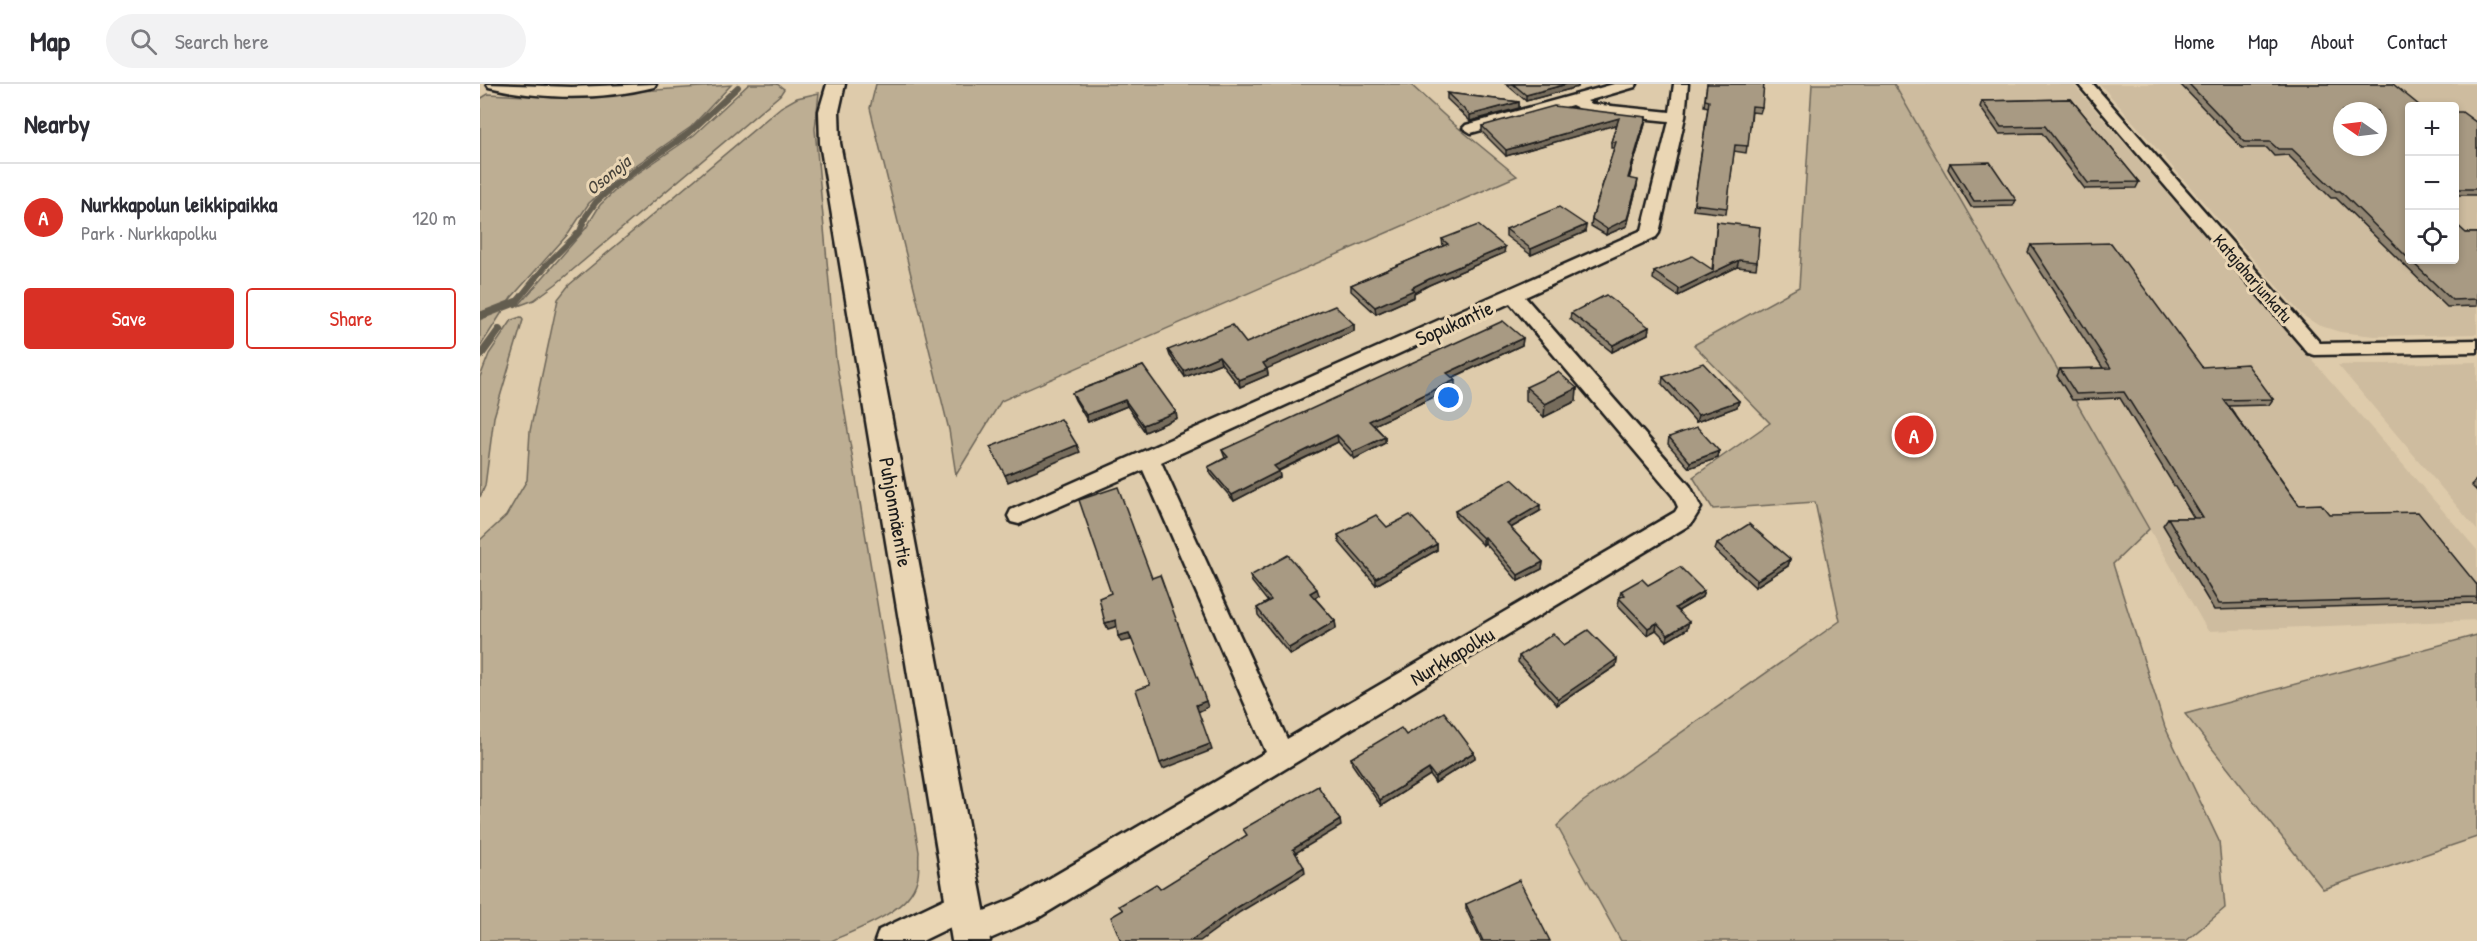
<!DOCTYPE html>
<html lang="en">
<head>
<meta charset="utf-8">
<style>
	body { margin:0; font-family:"Patrick Hand",sans-serif; background:#f2f2f3; color:#2b2b33 }
	.controls { position:absolute; right:18px; top:18px; display:grid; overflow:hidden; border-radius:6px; box-shadow:0 3px 9px #0003 }
	.controls button { width:54px; height:54px; display:grid; place-items:center; padding:0; border:0; border-bottom:2px solid #e1e1e2; background:#fff; color:#2b2b33; font:30px sans-serif }
	.compass { position:absolute; left:1853px; top:18px; width:54px; height:54px; border-radius:50%; background:#fff; box-shadow:0 3px 9px #0003; rotate:284deg }
	.you { position:absolute; left:969px; top:314px; width:21px; height:21px; margin:-15px; border:4px solid #fff; border-radius:50%; background:#1a73e8; box-shadow:0 0 0 9px #1a73e833 }
	.badge { display:grid; place-items:center; width:39px; height:39px; border-radius:50%; background:#d93025; color:#fff; font-size:20px; font-weight:700 }
	.pin { position:absolute; translate:-50% -50%; border:3px solid #fff; box-shadow:0 2px 6px #0006 }
	.list { margin:0; padding:0; list-style:none }
	h2 { display:flex; justify-content:space-between; align-items:center; height:78px; margin:0; padding:0 24px; font-size:26px }
	h2 small { font-size:20px; font-weight:400; color:#7c7c81 }
	.list li { display:grid; grid-template-columns:39px 1fr auto; gap:18px; align-items:center; box-sizing:border-box; height:108px; padding:0 24px; border-top:2px solid #e1e1e2 }
	.list b { display:block; font-size:22px; white-space:nowrap }
	.list p { margin:0; font-size:20px; white-space:nowrap; color:#7c7c81 }
	.list em { font-size:20px; font-style:normal; color:#7c7c81 }
	.actions { display:flex; gap:12px; padding:18px 24px }
	.actions a { flex:1; padding:14px 0; border:2px solid #d93025; border-radius:6px; text-align:center; font-size:21px; color:#d93025 }
	.actions .main { background:#d93025; color:#fff }
	.icon { flex:none; width:33px; height:33px; fill:none; stroke:currentColor; stroke-width:2; stroke-linecap:round; stroke-linejoin:round }
	.map { position:relative; flex:none; width:1997px; height:857px; overflow:hidden }
	header { display:flex; align-items:center; gap:36px; box-sizing:border-box; height:84px; padding:0 30px; background:#fff; border-bottom:2px solid #e1e1e2 }
	header strong { font-size:28px }
	nav { display:flex; gap:33px; margin-inline-start:auto; font-size:21px }
	.search { width:420px; height:54px; background:#f2f2f3; display:flex; align-items:center; gap:15px; box-sizing:border-box; padding:0 21px; border-radius:33px; color:#7c7c81; font-size:22px }
	main { display:flex }
	aside { flex:1; background:#fff }
	.map>svg:first-child { display:block }
	.built { fill:#cebc9f; fill-rule:evenodd }
	.green { fill:#bdae93; stroke:#6c6558; stroke-width:1.5 }
	.lines { fill:none; stroke-linecap:round; stroke-linejoin:round }
	.stream-far1 { stroke:#645d50; stroke-width:6 }
	.stream { stroke:#645d50; stroke-width:8 }
	.minor-casing { stroke:#1c1c1c; stroke-width:5 }
	.tertiary-casing { stroke:#1c1c1c; stroke-width:5 }
	.minor { fill:#ead6b4; fill-rule:evenodd }
	.tertiary { fill:#ead6b4; fill-rule:evenodd }
	.wall { fill:#908471; stroke:#1c1c1c; stroke-width:1.5 }
	.shaded-wall { fill:#766c5c; stroke:#1c1c1c; stroke-width:1.5 }
	.building { fill:#a89a83; stroke:#1c1c1c; stroke-width:1.5; fill-rule:evenodd }
	.labels { text-anchor:middle; dominant-baseline:central; stroke-width:6; stroke-linejoin:round; paint-order:stroke }
	.far-water-label { font-size:18px; font-style:italic; fill:#46423a; stroke:#ead6b4 }
	.far-street-label { font-size:18px; fill:#1c1c1c; stroke:#ead6b4 }
	.street-label { font-size:21px; fill:#1c1c1c; stroke:#ead6b4 }
</style>
</head>
<body>
<header>
<strong>Map</strong>
<div class="search"><svg class="icon" aria-label="search" viewBox="0 0 24 24"><circle cx="10" cy="10" r="6"/><path d="M15 15l6 6"/></svg>Search here</div>
<nav><a>Home</a><a>Map</a><a>About</a><a>Contact</a></nav>
</header>
<main>
<aside>
<h2>Nearby<small></small></h2>
<ul class="list">
<li><span class="badge">A</span><div><b>Nurkkapolun leikkipaikka</b><p>Park · Nurkkapolku</p></div><em>120 m</em></li>
</ul>
<div class="actions"><a class="main">Save</a><a>Share</a></div>
</aside>
<div class="map">
<svg width="1997" height="857" viewBox="0 0 1997 857">
	<rect width="100%" height="100%" fill="#decbab"/>
	<filter id="ink" filterUnits="userSpaceOnUse"><feTurbulence type="fractalNoise" baseFrequency=".0167" numOctaves="2"/><feDisplacementMap in="SourceGraphic" scale="12" xChannelSelector="R" yChannelSelector="G"/><feConvolveMatrix kernelMatrix="1 2 1 2 8 2 1 2 1" color-interpolation-filters="sRGB"/></filter>
	<g filter="url(#ink)">
		<!-- built -->
		<g class="built">
			<polygon points="1414,0 1593,0 1997,466 1997,536 1728,547"/>
			<path d="M1620 0H1997V250L1894 252 1860 248 1838 241 1822 231ZM1930 22H1974V176H1930ZM1862 27H1898V63H1862Z"/>
			<polygon points="1997,278 1997,446 1858,281"/>
		</g>
		<!-- green -->
		<g class="green">
			<polygon points="269,0 297,0 304,5 300,11 76,200 54,216 38,222 106,144 120,121 142,100 214,51"/>
			<polygon points="396,0 930,0 975,41 1037,92 521,317 476,391 469,346 390,24"/>
			<polygon points="1332,0 1414,0 1669,445 1633,480 1685,643 1739,757 1745,824 1706,857 1141,857 1077,742 1101,719 1360,537 1335,418 1233,425 1213,393 1290,339 1214,261 1319,203"/>
			<polygon points="251,1 211,43 139,93 109,119 89,149 31,214 0,263 0,15 8,10 69,13"/>
			<path d="M339 9 335 45 356 276 439 768C438 777 440 788 437 796 429 828 378 845 351 857H0V456L26 432 47 396 50 347 78 215 89 201 301 23 317 14Z"/>
			<polygon points="41,233 43,236 14,333 5,402 0,413 0,293 9,270 32,236"/>
			<polygon points="1997,551 1997,753 1843,805 1705,630"/>
		</g>
		<g class="lines">
			<!-- stream-far1 -->
			<polyline class="stream-far1" points="35,220 68,179 100,147 106,132 116,118 136,100 209,49 258,3"/>
			<!-- stream -->
			<g class="stream">
				<polyline points="0,232 36,218"/>
				<polyline points="0,272 19,246"/>
			</g>
			<!-- minor casing -->
			<g class="minor-casing">
				<g id="minor">
					<path d="M7 0 91 3 176 0 174 3C122 16 61 16 9 3Z"/>
					<path d="M1134 0H1157L1155 3 1107 17 1112 20 1190 28 1194 0H1208L1205 33 1179 149 1176 153 1045 213 1210 402 1221 424 1211 440 558 834 505 857H479L475 848 479 839 442 857H395L399 846 485 805 496 810 500 820 496 830 492 832 536 814 786 668 663 386 539 440 531 438 528 432 531 426 1162 146 1189 37 1109 29 1092 21 991 49 983 44 986 41ZM1030 219 1193 412 1198 423 1195 428 807 655 681 378Z"/>
					<polygon points="1598,0 1613,0 1840,259 1997,256 1997,268 1835,271 1828,269"/>
				</g>
			</g>
			<!-- tertiary casing -->
			<g class="tertiary-casing">
				<polygon id="tertiary" points="347,0 365,0 359,27 360,59 510,857 472,857 340,59 339,27"/>
			</g>
			<!-- minor -->
			<use href="#minor" class="minor"/>
			<!-- tertiary -->
			<use href="#tertiary" class="tertiary"/>
		</g>
		<!-- wall -->
		<g class="wall">
			<polygon points="1026,0 1098,0 1098,3 1046,17"/>
			<polygon points="1227,0 1282,23 1280,29 1272,28 1266,69 1254,67 1246,130 1213,126 1228,23 1224,22"/>
			<polygon points="1700,0 1913,0 1929,22 1929,176 1974,176 1986,149 1997,149 1997,222 1967,223 1856,114 1851,114 1808,71 1794,72 1787,64 1762,64"/>
			<polygon points="967,9 1039,18 1039,24 990,37 967,15"/>
			<polygon points="1591,15 1659,98 1656,104 1605,105 1562,49 1519,50 1500,23 1502,17"/>
			<polygon points="1974,28 1997,39 1997,111 1974,111"/>
			<polygon points="1166,33 1165,40 1149,95 1157,102 1147,142 1126,151 1111,142 1112,135 1134,64 1131,64 1131,58 1137,40 1026,72 1002,48 1002,42"/>
			<polygon points="1470,79 1536,116 1533,122 1491,123 1468,85"/>
			<polygon points="1237,138 1277,178 1276,185 1257,183 1198,212 1173,195 1174,188 1232,186"/>
			<polygon points="1106,141 1105,148 1051,171 1026,152 1026,145"/>
			<polygon points="962,155 1024,169 949,201 934,209 934,213 896,230 871,207 871,201 963,162"/>
			<polygon points="1551,161 1722,283 1793,315 1789,321 1749,322 1819,421 1849,430 1997,501 1997,519 1734,526 1683,441 1688,434 1714,434 1640,314 1592,316 1577,292 1580,285 1623,284 1548,168"/>
			<polygon points="1091,229 1169,243 1168,250 1132,268 1090,235"/>
			<polygon points="874,240 874,247 787,284 788,291 760,303 741,279 705,293 690,272 688,266 766,259"/>
			<polygon points="1043,254 1042,261 972,294 975,303 894,341 905,353 905,359 874,375 858,358 799,387 800,393 754,417 730,389 728,383 745,374 742,366"/>
			<polygon points="663,282 697,334 665,348 647,322 608,338 595,316 592,309"/>
			<polygon points="1183,293 1259,317 1257,323 1216,338 1182,300"/>
			<polygon points="1046,303 1097,304 1096,317 1064,333 1046,316"/>
			<polygon points="1189,353 1239,367 1238,374 1209,384 1188,360"/>
			<polygon points="1997,395 1997,407 1991,401"/>
			<polygon points="975,427 1060,427 1031,444 1063,478 1062,485 1038,497 1005,459 1003,461 976,434"/>
			<polygon points="907,443 957,460 957,466 896,501 859,458 858,451"/>
			<polygon points="1237,460 1310,475 1308,482 1275,503 1235,466"/>
			<polygon points="770,492 839,511 835,514 855,537 856,544 810,571 778,531 777,524 788,518 772,498"/>
			<polygon points="1168,501 1224,507 1222,513 1198,527 1207,545 1187,557 1176,546 1167,551 1138,521 1141,507"/>
			<polygon points="1084,561 1137,575 1136,582 1077,621 1038,578 1039,572"/>
			<polygon points="926,651 994,668 995,674 955,699 950,691 901,722 872,680 871,674"/>
			<polygon points="986,820 1070,857 1001,857 986,825"/>
		</g>
		<!-- shaded-wall -->
		<g class="shaded-wall">
			<polygon points="1087,0 1098,0 1098,3 1046,17 1046,11"/>
			<polygon points="1039,18 1039,24 990,37 990,31"/>
			<polygon points="1166,33 1165,40 1147,101 1148,94"/>
			<polygon points="1139,34 1139,40 1026,72 1026,66"/>
			<polygon points="1158,96 1157,102 1147,142 1126,151 1127,145"/>
			<polygon points="1106,141 1105,148 1051,171 1051,165"/>
			<polygon points="1025,163 1024,169 949,201 934,209 934,213 896,230 895,223 931,204 949,195"/>
			<polygon points="1259,176 1257,183 1198,212 1199,205"/>
			<polygon points="874,240 874,247 784,286 783,279"/>
			<polygon points="1169,243 1168,250 1132,268 1133,261"/>
			<polygon points="1043,254 1042,261 967,296 967,289"/>
			<polygon points="739,272 741,279 705,293 704,287"/>
			<polygon points="787,285 788,291 760,303 759,296"/>
			<polygon points="975,296 975,303 890,343 889,337"/>
			<polygon points="1097,304 1096,317 1064,333 1065,320"/>
			<polygon points="645,316 647,322 608,338 606,331"/>
			<polygon points="1259,317 1257,323 1216,338 1218,331"/>
			<polygon points="696,328 697,334 665,348 663,341"/>
			<polygon points="857,351 858,358 795,388 794,382"/>
			<polygon points="905,353 905,359 874,375 873,368"/>
			<polygon points="597,361 600,368 528,398 525,391"/>
			<polygon points="1239,367 1238,374 1209,384 1210,378"/>
			<polygon points="799,387 800,393 754,417 752,411"/>
			<polygon points="1060,421 1060,427 1027,446 1027,440"/>
			<polygon points="1005,453 1005,459 1003,461 1003,454"/>
			<polygon points="957,460 957,466 896,501 896,494"/>
			<polygon points="1310,475 1308,482 1275,503 1277,496"/>
			<polygon points="1063,478 1062,485 1038,497 1038,491"/>
			<polygon points="837,505 839,511 832,515 830,509"/>
			<polygon points="1224,507 1222,513 1193,530 1195,524"/>
			<polygon points="636,536 638,542 628,545 625,539"/>
			<polygon points="855,537 856,544 810,571 809,564"/>
			<polygon points="1209,538 1207,545 1187,557 1188,551"/>
			<polygon points="1177,539 1176,546 1167,551 1168,544"/>
			<polygon points="649,549 651,556 641,558 638,552"/>
			<polygon points="1137,575 1136,582 1077,621 1078,615"/>
			<polygon points="726,617 728,623 718,628 716,621"/>
			<polygon points="730,660 732,666 683,685 680,679"/>
			<polygon points="994,668 995,674 955,699 955,693"/>
			<polygon points="949,685 950,691 901,722 900,716"/>
			<polygon points="860,736 861,742 814,770 813,765"/>
			<polygon points="824,783 825,789 760,828 720,857 710,857 758,823"/>
		</g>
		<!-- building -->
		<g class="building">
			<polygon points="1033,0 1087,0 1046,11"/>
			<polygon points="1227,0 1284,0 1282,23 1272,22 1268,62 1255,61 1247,124 1214,120 1229,17 1225,16"/>
			<path d="M1709 0H1913L1940 22H1929V175L1860 107H1856L1812 65H1798L1790 58H1765ZM1862 27H1898V63H1862Z"/>
			<polygon points="967,9 1039,18 990,31"/>
			<polygon points="1591,15 1659,98 1608,99 1565,42 1521,43 1502,17"/>
			<polygon points="1074,22 1166,33 1148,94 1158,96 1147,135 1127,145 1112,135 1136,58 1131,58 1139,34 1026,66 1002,42"/>
			<polygon points="1974,28 1982,28 1997,39 1997,105 1974,105"/>
			<polygon points="1510,78 1536,116 1494,117 1470,79"/>
			<polygon points="1079,123 1106,141 1051,165 1026,145"/>
			<polygon points="1237,138 1280,143 1277,178 1259,176 1199,205 1174,188 1212,172 1233,186"/>
			<polygon points="1974,138 1986,149 1997,149 1997,215 1972,216 1930,176 1974,176"/>
			<polygon points="998,141 1025,163 949,195 931,204 934,206 895,223 871,201 968,160 962,155"/>
			<polygon points="1631,159 1722,283 1767,280 1793,315 1744,316 1819,421 1841,420 1849,430 1938,428 1997,501 1997,513 1739,520 1688,434 1723,434 1644,308 1596,310 1580,285 1631,284 1551,161"/>
			<polygon points="1126,211 1169,243 1133,261 1091,229"/>
			<polygon points="855,222 874,240 783,279 787,285 759,296 739,272 704,287 688,266 752,241 766,259"/>
			<polygon points="1023,237 1043,254 967,289 975,296 889,337 905,353 873,368 857,351 794,382 799,387 752,411 728,383 748,373 742,366"/>
			<polygon points="1223,279 1259,317 1218,331 1183,293"/>
			<polygon points="663,282 696,328 663,341 645,316 606,331 592,309"/>
			<polygon points="1078,288 1097,304 1065,320 1046,303"/>
			<polygon points="581,335 597,361 525,391 510,363"/>
			<polygon points="1217,343 1239,367 1210,378 1189,353"/>
			<polygon points="1032,395 1060,421 1027,440 1063,478 1038,491 1005,453 1003,454 975,427"/>
			<polygon points="638,403 672,494 680,491 726,617 716,621 730,660 680,679 656,606 670,601 649,549 638,552 636,536 625,539 619,514 631,509 599,416"/>
			<polygon points="896,431 907,443 930,431 957,460 896,494 858,451"/>
			<polygon points="1269,440 1310,475 1277,496 1237,460"/>
			<polygon points="808,471 837,505 830,509 855,537 809,564 777,524 791,516 770,492"/>
			<polygon points="1200,483 1224,507 1195,524 1209,538 1188,551 1177,539 1168,544 1139,514 1145,511 1141,507 1162,495 1168,501"/>
			<polygon points="1108,546 1137,575 1078,615 1039,572 1073,550 1084,561"/>
			<polygon points="964,628 994,668 955,693 949,685 900,716 871,674 921,644 926,651"/>
			<polygon points="838,702 860,736 813,765 824,783 758,823 710,857 641,857 631,833 643,826 639,822 676,800 680,805 767,751 763,745"/>
			<polygon points="1039,796 1070,857 1003,857 986,820"/>
		</g>
	</g>
	<g class="labels">
		<!-- far-water labels -->
		<g class="far-water-label">
			<text transform="translate(128 91) rotate(-39)">Osonoja</text>
		</g>
		<!-- far-street labels -->
		<g class="far-street-label">
			<text transform="translate(1773 194) rotate(49)">Katajaharjunkatu</text>
		</g>
		<!-- street labels -->
		<g class="street-label">
			<text transform="translate(974 239) rotate(-24)">Sopukantie</text>
			<text transform="translate(416 428) rotate(80)">Puhjonmäentie</text>
			<text transform="translate(972 572) rotate(-31)">Nurkkapolku</text>
		</g>
	</g>
</svg>
<div class="controls">
<button>+</button>
<button>−</button>
<button><svg class="icon" aria-label="locate" viewBox="0 0 24 24"><circle cx="12" cy="12" r="6"/><path d="M12 2v4M12 18v4M2 12h4M18 12h4"/></svg></button>
</div>
<svg class="compass" viewBox="-18 -18 36 36"><path d="M0-13l5 13h-10z" fill="#e53935"/><path d="M0 13l5-13h-10z" fill="#7c7c81"/></svg>
<div class="you"></div>
<div class="pin badge" style="left:1434px;top:351px">A</div>
</div>
</main>
</body>
</html>
